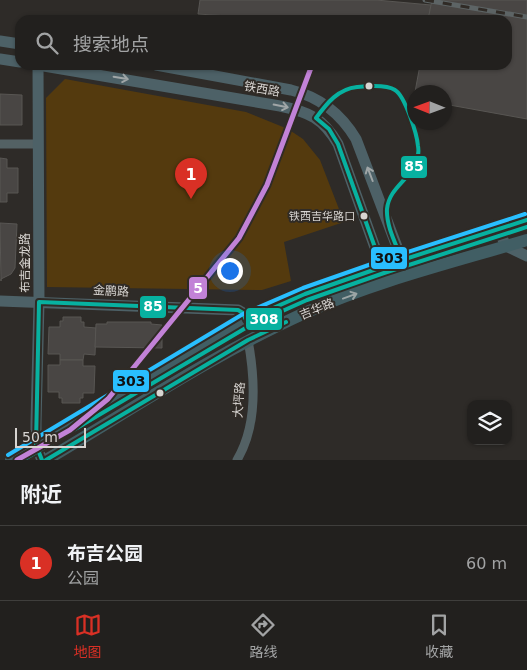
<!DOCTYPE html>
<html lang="zh">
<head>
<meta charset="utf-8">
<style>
	body { margin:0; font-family:"DejaVu Sans","Noto Sans SC",sans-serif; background:#2a2827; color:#f1f3f6 }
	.controls { position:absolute; right:15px; bottom:15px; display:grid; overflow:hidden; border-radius:10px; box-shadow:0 1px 4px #0004 }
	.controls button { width:45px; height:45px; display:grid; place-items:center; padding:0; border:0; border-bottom:1px solid #3f3e3c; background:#22201e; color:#f1f3f6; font:25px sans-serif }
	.compass { position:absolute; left:407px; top:85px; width:45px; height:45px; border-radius:50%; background:#22201e; box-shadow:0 1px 4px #0004; rotate:271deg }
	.scale { position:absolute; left:15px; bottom:12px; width:71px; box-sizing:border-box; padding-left:5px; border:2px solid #d7d4d1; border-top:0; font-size:14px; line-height:18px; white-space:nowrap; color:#d7d4d1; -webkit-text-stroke:4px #302b26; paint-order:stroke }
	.you { position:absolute; left:229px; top:270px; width:18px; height:18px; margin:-12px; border:4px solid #fff; border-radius:50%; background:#1a73e8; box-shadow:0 0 0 8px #1a73e833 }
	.badge { display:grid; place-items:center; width:32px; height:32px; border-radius:50%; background:#d93025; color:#fff; font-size:16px; font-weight:700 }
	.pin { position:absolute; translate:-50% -41px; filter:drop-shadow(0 1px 2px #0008) }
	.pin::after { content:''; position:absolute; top:26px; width:18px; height:15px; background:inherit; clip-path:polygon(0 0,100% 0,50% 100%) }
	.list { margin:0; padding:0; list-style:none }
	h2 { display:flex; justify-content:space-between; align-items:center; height:65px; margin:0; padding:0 20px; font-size:21px }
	h2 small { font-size:16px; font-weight:400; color:#a2a3a4 }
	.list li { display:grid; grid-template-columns:32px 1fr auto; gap:15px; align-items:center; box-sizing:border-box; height:75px; padding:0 20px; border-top:1px solid #3f3e3c }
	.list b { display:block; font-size:19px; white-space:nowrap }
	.list p { margin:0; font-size:16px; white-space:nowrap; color:#a2a3a4 }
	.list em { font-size:16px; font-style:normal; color:#a2a3a4 }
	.icon { flex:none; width:28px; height:28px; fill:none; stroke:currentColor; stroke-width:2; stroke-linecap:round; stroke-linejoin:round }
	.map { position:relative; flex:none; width:527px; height:460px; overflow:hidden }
	.search { position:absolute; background:#22201e; box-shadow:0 1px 4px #0004; left:15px; right:15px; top:15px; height:55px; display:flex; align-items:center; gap:12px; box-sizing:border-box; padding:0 18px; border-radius:15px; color:#a2a3a4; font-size:19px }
	.sheet { height:140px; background:#22201e }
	nav { display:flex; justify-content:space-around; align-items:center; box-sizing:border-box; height:70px; border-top:1px solid #3f3e3c; background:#22201e; font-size:14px; color:#a2a3a4 }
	nav a { display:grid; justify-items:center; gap:2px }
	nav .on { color:#d93025 }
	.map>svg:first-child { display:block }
	.green { fill:#543a0e }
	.building { fill:#494644; stroke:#585653 }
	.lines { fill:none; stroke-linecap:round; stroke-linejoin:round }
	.street { stroke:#536164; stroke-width:9 }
	.secondary { stroke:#4d6167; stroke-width:11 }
	.primary { stroke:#415e64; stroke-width:12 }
	.rail-casing { stroke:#5d6465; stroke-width:5 }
	.rail { stroke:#302b26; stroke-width:3; stroke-dasharray:9; stroke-linecap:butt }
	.bus-1-casing { stroke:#302b26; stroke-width:8 }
	.bus-2-casing { stroke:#302b26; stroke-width:8 }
	.bus-3-casing { stroke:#302b26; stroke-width:8 }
	.bus-1 { stroke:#07b1a0; stroke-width:4 }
	.bus-2 { stroke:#07b1a0; stroke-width:4 }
	.bus-3 { stroke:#29bfff; stroke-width:4 }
	.metro-1-casing { stroke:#302b26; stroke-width:9 }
	.metro-1 { stroke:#c282d7; stroke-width:5 }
	.oneway { stroke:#a0a6a7 }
	.oneway2 { stroke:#9ba5a5 }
	.bus-dot { fill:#d7d4d1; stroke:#302b26; stroke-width:2 }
	.labels { text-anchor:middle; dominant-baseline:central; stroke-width:4; stroke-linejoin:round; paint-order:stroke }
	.bus-label { font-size:11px; fill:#d7d4d1; stroke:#302b26; text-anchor:end }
	.street-label { font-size:12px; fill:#d7d4d1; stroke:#302b26 }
	.line-badge { stroke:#302b26; stroke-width:2 }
	.badge-label { font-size:14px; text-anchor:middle; font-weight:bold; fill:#fff }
	.pale-badge-label { font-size:14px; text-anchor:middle; font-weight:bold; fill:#111 }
</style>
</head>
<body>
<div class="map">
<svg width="527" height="460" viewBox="0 0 527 460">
	<rect width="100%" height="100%" fill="#2e2b28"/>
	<!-- green -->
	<polygon class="green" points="65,79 246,112 288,129 303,139 320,160 344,222 284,242 291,281 262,290 47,287 46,98"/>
	<!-- building -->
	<g class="building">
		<polygon points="200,0 376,0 431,5 428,20 288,20 198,14"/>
		<polygon points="432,0 527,0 527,119 444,104 444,92 415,92 420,65 507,65 507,20 428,20"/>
		<polygon points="0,94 22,95 22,125 0,125"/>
		<polygon points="0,158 7,159 7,168 18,168 18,193 7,193 7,202 0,202"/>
		<polygon points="0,223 17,224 15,268 11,274 1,279 1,281"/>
		<polygon points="63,317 81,317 81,322 84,322 84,327 96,328 95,355 84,354 83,360 60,360 60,354 48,354 49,327 60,327 60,321 63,321"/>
		<polygon points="107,322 151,322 151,324 162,325 162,348 95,347 96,324 107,324"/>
		<polygon points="60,360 83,360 83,366 95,366 94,393 83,393 83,398 80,398 80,403 62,403 62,398 59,398 59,392 48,392 48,365 60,365"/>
	</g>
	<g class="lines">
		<!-- street -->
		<g class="street">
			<polyline points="0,144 38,144"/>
			<path d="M237 460C258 425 255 378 248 340"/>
		</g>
		<!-- secondary -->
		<g class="secondary">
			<polyline points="0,41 20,44"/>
			<polyline points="0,59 20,62"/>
			<path d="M38 65 280 106C309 112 323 118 338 144L382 267"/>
			<polyline points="38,65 39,302 36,423 36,445 42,460"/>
			<path d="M156 65 291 90C320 97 341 114 356 139L402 260"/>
			<polyline points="498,229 506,246 527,256"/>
			<polyline points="0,301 238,310 243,313 246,320"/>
		</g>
		<!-- primary -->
		<g class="primary">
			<polyline points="11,460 246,320 305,294 382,267 527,220"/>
			<path d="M46 460C132 409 216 353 307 312 376 281 454 262 527 240"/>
		</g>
		<!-- rail casing -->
		<g class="rail-casing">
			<polyline id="rail" points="425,0 527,17"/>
		</g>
		<!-- rail -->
		<use href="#rail" class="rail"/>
		<!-- bus-1 casing -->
		<g class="bus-1-casing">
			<g id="bus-1">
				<path d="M42 460 36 445 39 302 238 310 243 313 246 320 305 294 382 267 338 144 329 129 316 118C327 103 338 89 357 87 367 86 386 84 395 90 405 96 417 134 418 146 419 152 418 159 415 165 407 181 389 189 387 209 386 226 396 244 402 260L527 220"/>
				<polyline points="46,460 248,340 286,322"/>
			</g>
		</g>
		<!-- bus-2 casing -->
		<g class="bus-2-casing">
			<polyline id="bus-2" points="23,460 249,326 307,300 384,273 527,227"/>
		</g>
		<!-- bus-3 casing -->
		<g class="bus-3-casing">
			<polyline id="bus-3" points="8,455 243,314 303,288 380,261 525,214"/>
		</g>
		<!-- bus-1 -->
		<use href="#bus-1" class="bus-1"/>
		<!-- bus-2 -->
		<use href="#bus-2" class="bus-2"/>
		<!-- bus-3 -->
		<use href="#bus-3" class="bus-3"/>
		<!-- metro-1 casing -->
		<g class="metro-1-casing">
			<polyline id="metro-1" points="17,460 70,430 108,399 239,238 267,185 312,65"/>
		</g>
		<!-- metro-1 -->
		<use href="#metro-1" class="metro-1"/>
	</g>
	<!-- one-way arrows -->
	<defs><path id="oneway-shaft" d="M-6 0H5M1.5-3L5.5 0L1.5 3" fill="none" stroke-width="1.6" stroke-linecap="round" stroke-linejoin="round" transform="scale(1.25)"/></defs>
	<g class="oneway">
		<use href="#oneway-shaft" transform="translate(121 78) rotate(10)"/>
		<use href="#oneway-shaft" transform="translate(281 106) rotate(11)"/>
		<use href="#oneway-shaft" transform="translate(370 174) rotate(-111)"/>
	</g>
	<use class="oneway2" href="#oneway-shaft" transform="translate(350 296) rotate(-20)"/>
	<!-- markers -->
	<g class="bus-dot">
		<circle cx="369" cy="86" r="4.5"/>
		<circle cx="364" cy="216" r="4.5"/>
		<circle cx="160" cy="393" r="4.5"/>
	</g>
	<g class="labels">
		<!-- bus labels -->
		<g class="bus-label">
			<text x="355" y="216">铁西吉华路口</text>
		</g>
		<!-- street labels -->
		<g class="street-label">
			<text transform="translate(262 89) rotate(10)">铁西路</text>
			<text transform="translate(25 263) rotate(-90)">布吉金龙路</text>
			<text transform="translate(111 291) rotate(3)">金鹏路</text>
			<text transform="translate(317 309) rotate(-22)">吉华路</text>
			<text transform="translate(239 400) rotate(-86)">大坪路</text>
		</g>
	</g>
	<g class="line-badge">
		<rect x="400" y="155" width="28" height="24" rx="5" fill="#07b1a0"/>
		<rect x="370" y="246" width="38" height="24" rx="5" fill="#29bfff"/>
		<rect x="188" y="276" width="20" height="24" rx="5" fill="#c282d7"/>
		<rect x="139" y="295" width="28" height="24" rx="5" fill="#07b1a0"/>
		<rect x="245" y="307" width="38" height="24" rx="5" fill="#07b1a0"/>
		<rect x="112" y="369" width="38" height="24" rx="5" fill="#29bfff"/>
	</g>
	<g class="badge-label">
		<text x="414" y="171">85</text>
		<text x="198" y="293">5</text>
		<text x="153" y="311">85</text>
		<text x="264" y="324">308</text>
	</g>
	<g class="pale-badge-label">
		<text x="389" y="263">303</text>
		<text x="131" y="386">303</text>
	</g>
</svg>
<div class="controls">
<button><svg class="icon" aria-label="layers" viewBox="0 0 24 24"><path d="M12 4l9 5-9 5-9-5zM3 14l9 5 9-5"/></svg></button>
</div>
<svg class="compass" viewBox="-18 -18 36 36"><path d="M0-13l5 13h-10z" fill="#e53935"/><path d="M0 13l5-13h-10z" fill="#a2a3a4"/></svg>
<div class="scale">50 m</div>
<div class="you"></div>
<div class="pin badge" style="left:191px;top:199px">1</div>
<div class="search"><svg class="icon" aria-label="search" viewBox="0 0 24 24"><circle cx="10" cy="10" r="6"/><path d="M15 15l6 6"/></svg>搜索地点</div>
</div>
<section class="sheet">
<h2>附近<small></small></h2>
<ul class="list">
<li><span class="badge">1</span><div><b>布吉公园</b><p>公园</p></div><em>60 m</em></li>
</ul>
</section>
<nav>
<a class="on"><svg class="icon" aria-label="map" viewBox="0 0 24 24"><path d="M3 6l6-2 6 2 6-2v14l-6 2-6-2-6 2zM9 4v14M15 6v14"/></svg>地图</a>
<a><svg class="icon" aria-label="directions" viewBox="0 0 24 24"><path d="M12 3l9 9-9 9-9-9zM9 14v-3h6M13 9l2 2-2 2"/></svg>路线</a>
<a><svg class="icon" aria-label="saved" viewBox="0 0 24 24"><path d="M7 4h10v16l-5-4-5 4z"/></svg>收藏</a>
</nav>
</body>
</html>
